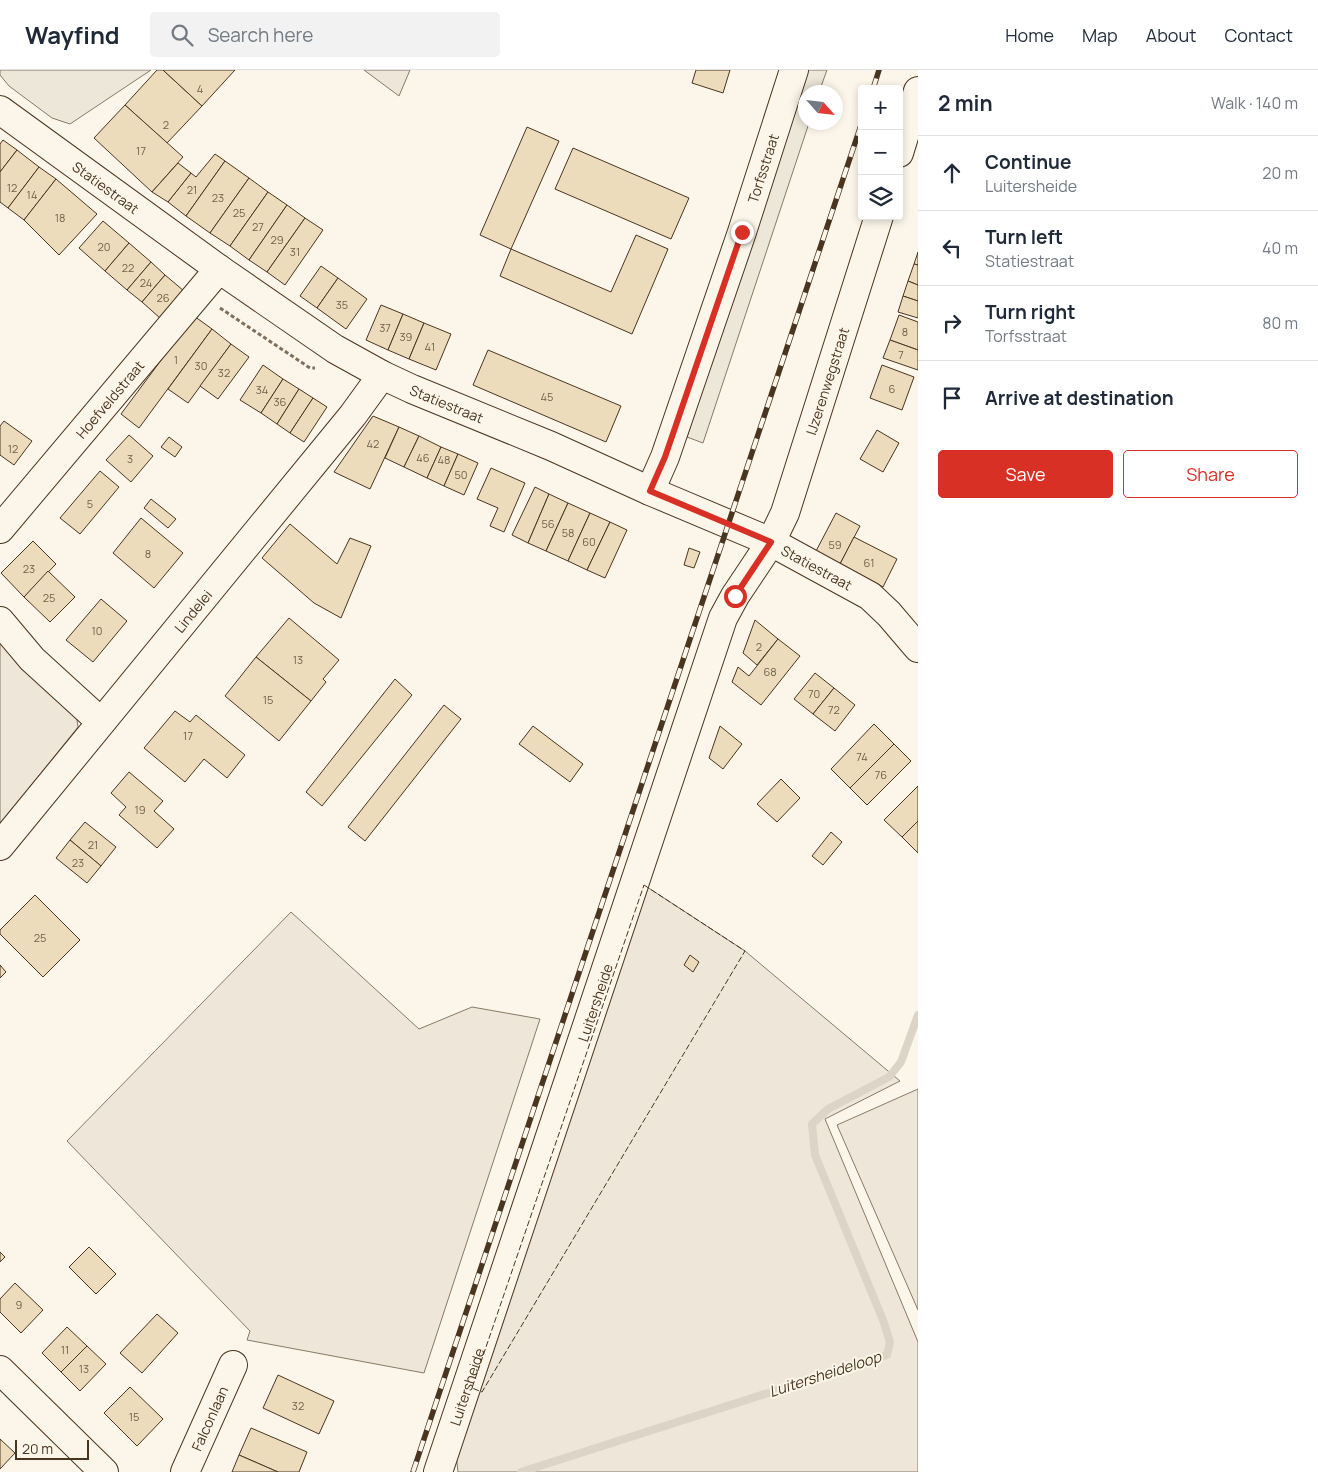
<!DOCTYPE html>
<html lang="en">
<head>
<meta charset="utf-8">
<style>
	body { margin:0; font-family:Manrope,sans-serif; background:#f2f2f3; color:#1f2937 }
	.controls { position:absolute; right:15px; top:15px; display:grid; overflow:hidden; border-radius:5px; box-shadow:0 2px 8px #0003 }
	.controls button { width:45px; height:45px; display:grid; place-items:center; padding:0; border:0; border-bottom:1px solid #e0e1e3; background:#fff; color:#1f2937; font:25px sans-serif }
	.compass { position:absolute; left:798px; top:15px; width:45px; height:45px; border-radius:50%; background:#fff; box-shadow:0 2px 8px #0003; rotate:117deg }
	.scale { position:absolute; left:15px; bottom:12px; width:74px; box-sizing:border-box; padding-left:5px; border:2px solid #4a3520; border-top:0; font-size:14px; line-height:18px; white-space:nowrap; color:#4a3520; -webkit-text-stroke:4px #fbf6e9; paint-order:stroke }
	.stop { position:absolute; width:15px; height:15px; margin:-11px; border:4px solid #d93025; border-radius:50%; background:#fff }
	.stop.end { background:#d93025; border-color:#fff; box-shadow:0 1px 5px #0008 }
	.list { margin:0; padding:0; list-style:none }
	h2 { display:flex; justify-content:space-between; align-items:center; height:65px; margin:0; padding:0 20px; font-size:21px }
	h2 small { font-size:16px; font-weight:400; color:#747a83 }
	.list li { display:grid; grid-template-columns:32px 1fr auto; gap:15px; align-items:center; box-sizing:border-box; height:75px; padding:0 20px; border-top:1px solid #e0e1e3 }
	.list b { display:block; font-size:19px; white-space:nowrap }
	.list p { margin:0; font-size:16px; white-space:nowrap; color:#747a83 }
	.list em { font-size:16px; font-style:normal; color:#747a83 }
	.actions { display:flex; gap:10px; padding:15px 20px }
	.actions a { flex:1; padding:11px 0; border:1px solid #d93025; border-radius:5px; text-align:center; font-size:18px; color:#d93025 }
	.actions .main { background:#d93025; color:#fff }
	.icon { flex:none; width:28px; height:28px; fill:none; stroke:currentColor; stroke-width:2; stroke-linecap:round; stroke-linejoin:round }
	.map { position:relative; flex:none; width:918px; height:1402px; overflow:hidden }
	header { display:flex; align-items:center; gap:30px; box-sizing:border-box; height:70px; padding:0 25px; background:#fff; border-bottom:1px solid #e0e1e3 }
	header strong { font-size:24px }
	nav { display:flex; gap:28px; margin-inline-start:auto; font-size:18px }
	.search { width:350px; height:45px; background:#f2f2f3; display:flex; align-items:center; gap:12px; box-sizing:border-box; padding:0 18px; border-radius:5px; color:#747a83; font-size:19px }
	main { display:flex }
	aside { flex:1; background:#fff }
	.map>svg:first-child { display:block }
	.green { fill:#ede6d9; stroke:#887966 }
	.parking { fill:#ede7d9; stroke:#887966 }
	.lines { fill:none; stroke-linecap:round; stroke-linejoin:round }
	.stream { stroke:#dcd4c6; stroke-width:8 }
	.building { fill:#ecdcbc; stroke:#4a3520 }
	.minor-casing { stroke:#4a3520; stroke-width:30 }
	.path { stroke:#7f6f5c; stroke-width:3; stroke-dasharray:4 2.5; stroke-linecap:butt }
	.minor { stroke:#fbf6e9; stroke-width:28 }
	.rail-casing { stroke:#4a3520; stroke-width:5.5 }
	.rail { stroke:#fbf6e9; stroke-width:4; stroke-dasharray:11; stroke-linecap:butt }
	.fence { stroke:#4a3520; stroke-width:1; stroke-dasharray:6 2.5; stroke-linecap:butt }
	.route { stroke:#d93025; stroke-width:6 }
	.labels { text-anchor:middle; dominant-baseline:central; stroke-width:4; stroke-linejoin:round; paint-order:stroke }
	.number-label { font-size:11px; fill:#725f47 }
	.street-label { font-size:14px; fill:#4a3520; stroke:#fbf6e9 }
	.water-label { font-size:15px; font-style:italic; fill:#4a3520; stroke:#fbf6e9 }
</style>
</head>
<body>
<header>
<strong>Wayfind</strong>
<div class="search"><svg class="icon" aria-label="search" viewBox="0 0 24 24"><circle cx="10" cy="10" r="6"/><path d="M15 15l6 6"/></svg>Search here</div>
<nav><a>Home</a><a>Map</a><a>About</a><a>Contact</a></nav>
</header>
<main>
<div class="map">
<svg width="918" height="1402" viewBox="0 0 918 1402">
	<rect width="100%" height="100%" fill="#fbf6e9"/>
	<!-- green -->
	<g class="green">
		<polygon points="364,0 410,0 399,26"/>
		<polygon points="0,573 30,596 75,636 78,657 0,754"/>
		<polygon points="644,815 745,881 900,1011 825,1049 918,1272 918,1402 458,1402 455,1374"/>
		<polygon points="291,842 419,959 472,937 540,949 424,1303 247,1270 250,1261 67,1071"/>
		<polygon points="918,1019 918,1240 837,1055"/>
	</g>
	<!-- parking -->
	<g class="parking">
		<polygon points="0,0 151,0 70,54 52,48 9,16 0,5"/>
		<polygon points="808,0 827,0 819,22 806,22 806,52 809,53 703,373 687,367"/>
	</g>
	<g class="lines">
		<!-- stream -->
		<polyline class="stream" points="521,1402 887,1285 890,1272 883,1250 815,1085 812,1054 828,1039 889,1007 901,992 918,945"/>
	</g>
	<!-- building -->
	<g class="building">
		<polygon points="157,0 163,0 202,36 167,73 125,35"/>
		<polygon points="163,0 235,0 202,36"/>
		<polygon points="696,0 730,0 723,23 692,13"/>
		<polygon points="125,35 183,87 152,122 94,68"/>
		<polygon points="527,57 559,71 511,179 480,165"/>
		<polygon points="3,70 17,80 0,102 0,74"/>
		<polygon points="573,78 689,128 671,169 555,119"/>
		<polygon points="17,80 39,97 8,138 0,132 0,102"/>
		<polygon points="215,84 225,91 186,146 168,132 191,103 196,107"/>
		<polygon points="225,91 249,108 210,163 186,146"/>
		<polygon points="178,93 191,103 168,132 152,122"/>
		<polygon points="39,97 56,109 24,150 8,138"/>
		<polygon points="249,108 268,122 230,176 210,163"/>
		<polygon points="56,109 97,144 59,185 24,150"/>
		<polygon points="268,122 287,135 249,190 230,176"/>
		<polygon points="287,135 305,148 267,202 249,190"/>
		<polygon points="305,148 323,160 285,215 267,202"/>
		<polygon points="103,151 129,173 105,201 79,178"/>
		<polygon points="636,165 668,179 632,264 500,206 511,179 611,222"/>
		<polygon points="129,173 151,192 127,220 105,201"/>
		<polygon points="918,182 918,195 914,194"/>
		<polygon points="151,192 165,205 142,232 127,220"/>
		<polygon points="914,194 918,195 918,215 908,211"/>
		<polygon points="321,196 338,208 317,238 300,226"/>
		<polygon points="165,205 184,221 160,248 142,232"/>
		<polygon points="338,208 367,229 346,259 317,238"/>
		<polygon points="908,211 918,215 918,231 903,226"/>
		<polygon points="903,226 918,231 918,248 898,242"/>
		<polygon points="381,235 403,244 388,280 366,270"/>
		<polygon points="403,244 424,253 409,289 388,280"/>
		<polygon points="899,245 918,252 918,280 890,270"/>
		<polygon points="194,246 212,259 139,358 121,344"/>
		<polygon points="424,253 451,264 436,300 409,289"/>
		<polygon points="212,259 231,274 188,333 168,319"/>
		<polygon points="890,270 918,280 918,300 883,288"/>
		<polygon points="231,274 249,287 218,329 200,316"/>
		<polygon points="488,280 621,336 606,372 473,315"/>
		<polygon points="263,295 283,309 261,343 240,330"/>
		<polygon points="882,295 914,307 902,340 870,328"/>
		<polygon points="283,309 299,319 277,354 261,343"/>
		<polygon points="299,319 313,328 290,363 277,354"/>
		<polygon points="313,328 327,337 304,372 290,363"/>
		<polygon points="373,346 399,357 370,419 334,402"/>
		<polygon points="4,351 32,371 14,395 0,385 0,356"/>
		<polygon points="399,357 419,366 404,397 385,388"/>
		<polygon points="877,360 899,373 883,402 860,389"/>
		<polygon points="129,365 153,386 131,412 106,390"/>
		<polygon points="419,366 441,377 427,408 404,397"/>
		<polygon points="169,367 182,377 175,387 161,377"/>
		<polygon points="441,377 458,384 444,416 427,408"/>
		<polygon points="458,384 478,393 464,425 444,416"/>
		<polygon points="491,398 525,413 504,462 490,456 498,438 477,429"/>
		<polygon points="100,401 119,417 80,464 60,448"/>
		<polygon points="535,417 549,424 528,473 512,465"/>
		<polygon points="549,424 568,433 546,481 528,473"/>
		<polygon points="151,429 176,449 168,458 144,438"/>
		<polygon points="568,433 590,443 568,491 546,481"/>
		<polygon points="590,443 610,452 587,500 568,491"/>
		<polygon points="836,443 860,456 840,494 816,481"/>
		<polygon points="141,448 183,483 154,518 113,483"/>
		<polygon points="610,452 627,460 605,508 587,500"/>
		<polygon points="290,454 337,494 350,468 371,476 341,548 314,533 262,488"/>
		<polygon points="854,467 897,489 883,517 840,494"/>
		<polygon points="33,471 56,494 24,527 1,503"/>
		<polygon points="689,478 700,482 694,498 684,495"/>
		<polygon points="48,501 75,527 50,552 24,527"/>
		<polygon points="101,529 127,551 93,592 66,570"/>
		<polygon points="289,548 339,590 323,609 326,612 311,631 256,587"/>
		<polygon points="755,550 778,569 757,595 743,583"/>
		<polygon points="778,569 800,586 761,635 732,612 738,597 749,606"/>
		<polygon points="256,587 311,631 279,671 225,626"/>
		<polygon points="815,603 834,618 813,644 794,629"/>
		<polygon points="395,609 412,625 322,736 306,722"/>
		<polygon points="834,618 855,635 835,661 813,644"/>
		<polygon points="444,635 461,649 365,771 348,757"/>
		<polygon points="175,641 190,652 196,645 245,685 227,708 204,689 185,712 144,678"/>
		<polygon points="874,654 894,674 850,718 831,699"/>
		<polygon points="533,656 583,694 570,712 519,674"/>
		<polygon points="720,656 742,674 723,699 709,688"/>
		<polygon points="894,674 911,691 867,735 850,718"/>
		<polygon points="129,702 163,731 154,741 174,759 157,778 119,745 126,737 111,723"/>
		<polygon points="781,709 800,728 777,752 757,734"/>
		<polygon points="918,716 918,751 902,767 884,750"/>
		<polygon points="918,751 918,783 902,767"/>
		<polygon points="85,752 116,777 101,796 70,770"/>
		<polygon points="831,762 842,772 823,795 812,786"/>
		<polygon points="70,770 101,796 87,813 56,788"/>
		<polygon points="35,825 80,870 43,907 0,864 0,860"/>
		<polygon points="690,885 699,892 693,902 684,895"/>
		<polygon points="0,895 6,902 0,908"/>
		<polygon points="89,1177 116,1204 96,1224 69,1197"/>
		<polygon points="0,1182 5,1187 0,1192"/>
		<polygon points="15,1213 43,1240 21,1263 0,1242 0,1229"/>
		<polygon points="157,1244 178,1263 142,1303 120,1283"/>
		<polygon points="67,1257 87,1276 61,1302 42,1283"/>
		<polygon points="87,1276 106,1294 80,1321 61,1302"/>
		<polygon points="278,1305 334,1331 319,1364 263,1338"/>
		<polygon points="130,1317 163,1349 137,1376 104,1343"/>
		<polygon points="251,1358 307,1382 299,1402 278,1402 239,1385"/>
		<polygon points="0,1369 15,1383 0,1399"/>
		<polygon points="239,1385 278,1402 232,1402"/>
	</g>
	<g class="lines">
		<!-- minor casing -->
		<g class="minor-casing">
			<g id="minor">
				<path id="s1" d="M0 40 219 199 335 279 382 305 412 319 551 376 650 421 771 472 870 526 889 544 918 578"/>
				<polyline points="899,83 918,21"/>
				<path id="s2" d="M650 421 665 387 742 162 794 0"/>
				<path id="s3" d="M0 459 219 199"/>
				<polyline points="0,551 32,589 101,652"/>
				<path id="s4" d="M0 776 353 345 382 305"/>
				<polyline points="0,1300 104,1402"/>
				<path id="s5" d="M185 1402 233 1295"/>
				<path id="s6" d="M438 1402 723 548 735 526 771 472 785 443 879 146"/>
			</g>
		</g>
		<!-- path -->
		<polyline class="path" points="220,238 310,298 315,298"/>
		<!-- minor -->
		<use href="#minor" class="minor"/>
		<!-- rail casing -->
		<g class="rail-casing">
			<g id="rail">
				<polyline points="873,19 879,0"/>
				<polyline points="413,1402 862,52"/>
			</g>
		</g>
		<!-- rail -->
		<use href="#rail" class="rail"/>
		<!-- fence -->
		<polygon class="fence" points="644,815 745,881 482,1322 472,1318"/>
	</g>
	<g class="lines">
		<!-- route -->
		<polyline class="route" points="735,526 771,472 650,421 665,387 742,162"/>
	</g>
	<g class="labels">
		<!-- number labels -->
		<g class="number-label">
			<text x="200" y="18">4</text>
			<text x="166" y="54">2</text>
			<text x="141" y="80">17</text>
			<text x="12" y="117">12</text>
			<text x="192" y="119">21</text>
			<text x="32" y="124">14</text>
			<text x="218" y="127">23</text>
			<text x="239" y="142">25</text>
			<text x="60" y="147">18</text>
			<text x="258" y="156">27</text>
			<text x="277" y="169">29</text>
			<text x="104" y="176">20</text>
			<text x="295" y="181">31</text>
			<text x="128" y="197">22</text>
			<text x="146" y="212">24</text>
			<text x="163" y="227">26</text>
			<text x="342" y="234">35</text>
			<text x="385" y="257">37</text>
			<text x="905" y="261">8</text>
			<text x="406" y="266">39</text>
			<text x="430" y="276">41</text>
			<text x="901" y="284">7</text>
			<text x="176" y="289">1</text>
			<text x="201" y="295">30</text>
			<text x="224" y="302">32</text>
			<text x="892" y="318">6</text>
			<text x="262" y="319">34</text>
			<text x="547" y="326">45</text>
			<text x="280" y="331">36</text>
			<text x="373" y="373">42</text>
			<text x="13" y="378">12</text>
			<text x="423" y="387">46</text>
			<text x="130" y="388">3</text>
			<text x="444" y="389">48</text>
			<text x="461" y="404">50</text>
			<text x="90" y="433">5</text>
			<text x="548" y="453">56</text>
			<text x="568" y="462">58</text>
			<text x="589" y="471">60</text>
			<text x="835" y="474">59</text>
			<text x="148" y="483">8</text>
			<text x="869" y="492">61</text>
			<text x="29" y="498">23</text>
			<text x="49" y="527">25</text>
			<text x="97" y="560">10</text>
			<text x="759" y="576">2</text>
			<text x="298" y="589">13</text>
			<text x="770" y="601">68</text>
			<text x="814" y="623">70</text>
			<text x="268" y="629">15</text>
			<text x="834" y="639">72</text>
			<text x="188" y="665">17</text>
			<text x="862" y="686">74</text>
			<text x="881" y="704">76</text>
			<text x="140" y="739">19</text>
			<text x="93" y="774">21</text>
			<text x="78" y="792">23</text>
			<text x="40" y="867">25</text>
			<text x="19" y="1234">9</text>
			<text x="65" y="1279">11</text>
			<text x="84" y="1298">13</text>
			<text x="298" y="1335">32</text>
			<text x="134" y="1346">15</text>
		</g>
		<!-- street labels -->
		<g class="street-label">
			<text stroke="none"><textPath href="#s2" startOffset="342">Torfsstraat</textPath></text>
			<text stroke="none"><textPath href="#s1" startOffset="131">Statiestraat</textPath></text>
			<text stroke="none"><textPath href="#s6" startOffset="1161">IJzerenwegstraat</textPath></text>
			<text stroke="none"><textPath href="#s3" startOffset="170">Hoefveldstraat</textPath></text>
			<text stroke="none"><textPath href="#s1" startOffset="536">Statiestraat</textPath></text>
			<text stroke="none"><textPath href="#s1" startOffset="941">Statiestraat</textPath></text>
			<text stroke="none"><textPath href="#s4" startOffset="304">Lindelei</textPath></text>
			<text stroke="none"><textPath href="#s6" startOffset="495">Luitersheide</textPath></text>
			<text stroke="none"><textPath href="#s6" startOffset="90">Luitersheide</textPath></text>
			<text stroke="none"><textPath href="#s5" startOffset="59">Falconlaan</textPath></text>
		</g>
		<!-- water labels -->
		<g class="water-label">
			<text transform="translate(825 1304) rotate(-18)">Luitersheideloop</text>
		</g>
	</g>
</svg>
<div class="controls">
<button>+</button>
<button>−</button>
<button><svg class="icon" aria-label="layers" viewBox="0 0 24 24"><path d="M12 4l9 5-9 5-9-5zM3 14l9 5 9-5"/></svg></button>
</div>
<svg class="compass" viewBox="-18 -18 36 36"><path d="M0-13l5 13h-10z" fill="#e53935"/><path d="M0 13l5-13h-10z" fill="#747a83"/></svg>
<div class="scale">20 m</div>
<div class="stop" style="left:735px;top:526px"></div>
<div class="stop end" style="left:742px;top:162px"></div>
</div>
<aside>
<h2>2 min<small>Walk · 140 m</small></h2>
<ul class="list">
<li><svg class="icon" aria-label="ahead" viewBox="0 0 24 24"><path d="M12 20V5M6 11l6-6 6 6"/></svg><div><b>Continue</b><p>Luitersheide</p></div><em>20 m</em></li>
<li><svg class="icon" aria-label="left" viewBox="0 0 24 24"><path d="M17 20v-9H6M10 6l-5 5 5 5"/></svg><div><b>Turn left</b><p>Statiestraat</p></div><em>40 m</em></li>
<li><svg class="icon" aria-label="right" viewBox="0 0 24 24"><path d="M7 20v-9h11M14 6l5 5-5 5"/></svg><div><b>Turn right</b><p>Torfsstraat</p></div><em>80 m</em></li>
<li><svg class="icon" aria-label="arrive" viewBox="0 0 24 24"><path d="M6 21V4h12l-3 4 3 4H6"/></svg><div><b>Arrive at destination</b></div></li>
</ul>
<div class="actions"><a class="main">Save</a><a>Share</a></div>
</aside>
</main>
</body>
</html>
